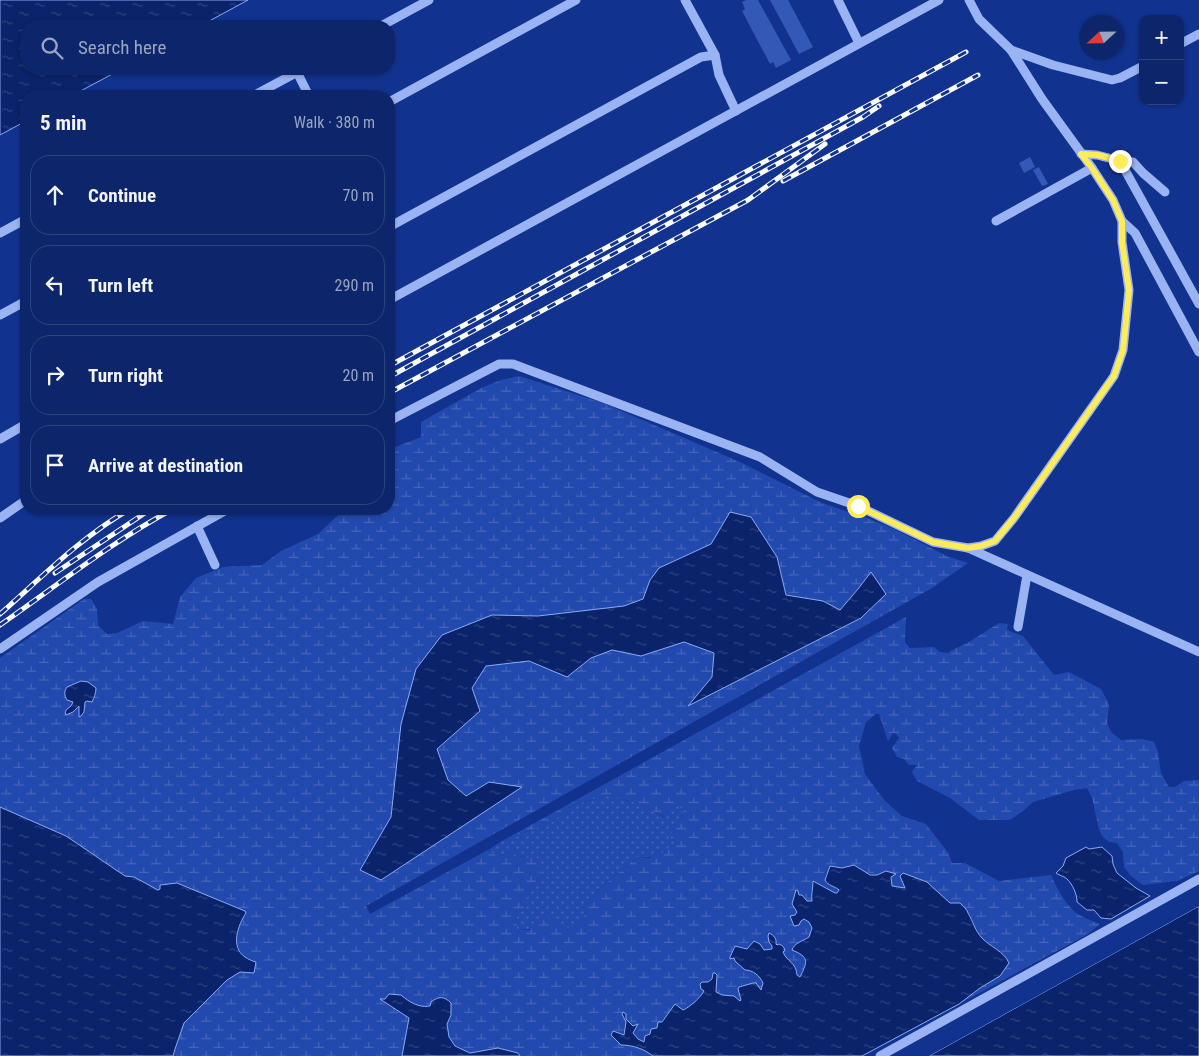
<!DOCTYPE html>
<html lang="en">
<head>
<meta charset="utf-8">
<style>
	body { margin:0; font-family:"Roboto Condensed",sans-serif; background:#162e71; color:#f1f3f6 }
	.controls { position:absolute; right:15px; top:15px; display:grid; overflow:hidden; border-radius:10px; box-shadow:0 1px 4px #0004 }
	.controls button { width:45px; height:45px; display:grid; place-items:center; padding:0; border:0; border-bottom:1px solid #2d437e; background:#0d266b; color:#f1f3f6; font:25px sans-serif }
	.compass { position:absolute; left:1079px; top:15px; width:45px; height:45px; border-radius:50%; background:#0d266b; box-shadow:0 1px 4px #0004; rotate:248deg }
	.stop { position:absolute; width:15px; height:15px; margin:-11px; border:4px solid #ffec5b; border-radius:50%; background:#fff }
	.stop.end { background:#ffec5b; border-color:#fff; box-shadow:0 1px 5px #0008 }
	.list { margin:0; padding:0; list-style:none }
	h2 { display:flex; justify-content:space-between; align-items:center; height:65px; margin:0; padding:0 20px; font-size:21px }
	h2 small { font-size:16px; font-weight:400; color:#9aa5c1 }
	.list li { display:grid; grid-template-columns:32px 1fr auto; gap:15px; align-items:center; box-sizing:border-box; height:80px; margin:0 10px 10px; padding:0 10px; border:1px solid #2d437e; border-radius:20px }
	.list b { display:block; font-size:19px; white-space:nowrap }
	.list em { font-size:16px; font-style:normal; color:#9aa5c1 }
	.icon { flex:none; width:28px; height:28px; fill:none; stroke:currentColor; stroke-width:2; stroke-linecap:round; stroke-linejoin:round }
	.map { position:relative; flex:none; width:1199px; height:1056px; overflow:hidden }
	.search { position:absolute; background:#0d266b; box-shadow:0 1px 4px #0004; left:20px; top:20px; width:375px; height:55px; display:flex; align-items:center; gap:12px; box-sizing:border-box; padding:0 18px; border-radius:20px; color:#9aa5c1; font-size:19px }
	.panel { position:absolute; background:#0d266b; box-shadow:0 1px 4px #0004; left:20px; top:90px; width:375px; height:425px; border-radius:20px }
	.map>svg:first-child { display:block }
	.grass { fill:url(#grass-dots) }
	.wetland { fill:url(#wetland-marsh); fill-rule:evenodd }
	.water { fill:url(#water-ripples); stroke:#8baaf6 }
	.pier { fill:#11328f }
	.building { fill:#3458b6 }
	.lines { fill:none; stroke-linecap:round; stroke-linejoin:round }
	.minor { stroke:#9ab3f2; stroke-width:9 }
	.rail-casing { stroke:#fff; stroke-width:5 }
	.rail { stroke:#11328f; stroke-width:3; stroke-dasharray:9; stroke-linecap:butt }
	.route { stroke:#ffec5b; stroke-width:6 }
</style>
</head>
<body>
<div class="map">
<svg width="1199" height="1056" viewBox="0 0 1199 1056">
	<defs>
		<pattern id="grass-dots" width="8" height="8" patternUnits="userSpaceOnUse" patternTransform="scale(1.25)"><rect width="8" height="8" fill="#224aae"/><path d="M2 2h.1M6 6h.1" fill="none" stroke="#4365ba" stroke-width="1.8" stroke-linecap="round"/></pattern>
		<pattern id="wetland-marsh" width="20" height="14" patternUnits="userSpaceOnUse" patternTransform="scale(1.25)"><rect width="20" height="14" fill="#224aae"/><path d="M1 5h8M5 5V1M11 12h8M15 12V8" fill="none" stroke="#4365ba"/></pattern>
		<pattern id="water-ripples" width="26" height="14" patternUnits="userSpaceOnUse" patternTransform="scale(1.25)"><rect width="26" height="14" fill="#0a236a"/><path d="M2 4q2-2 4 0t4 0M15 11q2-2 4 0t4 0" fill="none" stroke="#2f4480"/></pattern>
	</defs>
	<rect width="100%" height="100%" fill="#11328f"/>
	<!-- grass -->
	<path class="grass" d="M608 795 637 803 664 817 674 804 684 810 671 836 675 844C661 855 655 858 638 857L605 884 591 899 583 918 572 930 517 929 516 907H524L530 889 540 876 527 858 517 856 512 851 498 857 488 850 502 841 552 822 573 805Z"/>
	<!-- wetland -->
	<path class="wetland" d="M519 376 603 403 740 462 820 502 842 510 857 514 894 529 947 556 968 563 932 588 366 906 370 914 488 850 498 857 512 851 517 856 527 858 532 854 540 860V876L530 889 524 908H516L517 929 530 930 545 915 572 930 583 918 591 899 605 884 638 857 650 858 653 853H663L674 844 670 836 684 810 674 804 665 817 637 803 608 795 573 805 552 822 502 841 906 617 905 642 910 648 934 647 940 652 948 653 952 650 969 642 999 623 1008 624 1007 630 1023 636 1054 675 1069 672 1101 689 1109 704 1107 723 1111 732 1121 740 1142 739 1154 742 1158 752 1161 773 1169 787H1175L1184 781 1199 780V871L1177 881 1143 885 1131 876 1124 867 1123 852 1117 843 1109 842 1103 837 1099 830 1092 798 1087 788 1074 790 1033 802 1023 811 1010 820H979L950 798 917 781 912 772 917 765H909L904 759 897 757 892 748 899 738 896 734 893 733 888 741 879 714H876L866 722 859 746 865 774 885 801 902 816 926 824 949 854 952 863H965L999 881 1051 875C1056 886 1065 904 1075 912 1082 917 1091 921 1100 924L1088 934 959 1004 980 988 1000 976 1002 954C995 949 985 943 980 935 972 924 971 914 960 903H950L927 882 915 878 906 889 892 886 891 877 895 874 886 871C870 878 868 873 854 865L842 868 830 866 825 876 827 883 837 888 839 890 835 893 813 882 811 896 813 901H807L799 895 798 891 793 901 797 912 795 915H791L801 921 804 919C809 921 811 923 812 928L809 937 796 944 794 951C811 954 806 966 800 977L797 975C796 963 790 964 784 955 779 949 777 945 769 942L772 946V949L764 950 760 944 747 949 738 947 734 958 745 970C753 970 760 976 763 983L761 990 753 983 738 989 741 1000 739 1001 728 995H723L716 992 717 975 714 973C712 979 710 979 707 983 706 986 705 989 704 991 701 998 690 1007 682 1010L675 1005 644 1042 638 1039 633 1033V1026L622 1014 626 1022 621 1045C633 1045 644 1049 653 1056H520L518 1053 498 1048 470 1053 455 1046 449 1037 447 1024 451 1015 430 1006 423 1007 406 1000 401 995 381 1000 409 1018 402 1056H173L175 1049 184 1023 227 980 240 972H254L256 962C232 952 236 943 240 922L160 889 158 890 134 877 125 876 66 836 0 807V658L84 599H91L97 609 98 625 107 634 117 633 143 621 173 624 180 597 196 578 223 567 262 565 281 551 318 534 345 509H389V474L392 466 389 467V451L393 448 421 437V422L481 388 501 380ZM711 544 777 557 786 595 823 601 840 610 871 573 861 618 689 705 712 677 714 653 684 642 641 656 612 650 591 658 567 676 530 661 486 666 472 688 480 711 437 749 448 780 466 796 489 782 360 869 391 817 492 615 538 616 624 606 644 599 650 580 659 568Z"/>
	<!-- water -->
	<g class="water">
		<polygon points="0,0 248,0 200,26 26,26 26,69 122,69 71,96 26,96 26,121 0,135"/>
		<polygon points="730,512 751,517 777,557 786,595 823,601 840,610 858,589 871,572 886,594 861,618 688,706 712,677 714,653 684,642 641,656 612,650 591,658 567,677 529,661 486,666 472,688 480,711 437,749 448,780 466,796 489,782 522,787 381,880 360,870 391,817 401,724 416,669 442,635 492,615 538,616 624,606 643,599 650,580 659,568 711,544"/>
		<path d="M81 681 88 682 96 688C96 693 94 698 92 702L87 701 85 702 84 712 81 716 79 717V706L73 712 66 715 65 712 67 709 71 706 73 702 67 700C64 695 64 692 67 687Z"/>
		<path d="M0 807 66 836 125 876 134 877 158 890 160 889V885L177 883 245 911 246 913C238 925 230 947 245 957 248 959 252 961 256 962L254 973 240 972 227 980 184 1023 175 1049 173 1056H0Z"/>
		<path d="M1086 847 1089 849 1102 847 1112 856 1113 864 1117 873 1136 888 1150 896 1111 919 1101 918 1094 910H1087L1077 902C1077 894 1073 885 1067 879 1064 876 1060 876 1056 873L1063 866 1066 858Z"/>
		<path d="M854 865 870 875H877L886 871 896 874 891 877 892 886 905 888 900 876 903 873 927 882 950 903H960C963 906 967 909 968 913 973 921 975 931 982 938 990 947 1004 951 1009 963L1000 976 980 988 959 1004 862 1056H653C644 1049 633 1045 621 1045L611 1035 613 1031 624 1035 626 1022 622 1014 623 1012 626 1014V1019L633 1026 638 1024 633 1033 638 1039 644 1042 645 1036 650 1034 651 1029 657 1028 658 1022H662L675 1004 683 1010C690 1007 700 998 704 991L701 989 700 984 702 982H708L712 979 713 973H715L717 975 716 992 722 995 734 996 740 1001 741 1000 738 989 739 987 753 983H756L761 990 763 983C760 976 753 970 745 970L735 961 734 958 730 959V957L735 946 747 949 754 941 760 944 764 950 772 949V946L769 942 768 936 769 933C774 935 777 939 776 944L777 945 779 944C782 945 784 947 785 950L783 952C787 962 796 962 797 975L800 977C808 961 809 957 792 950 794 943 803 941 809 937L812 928 809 922 804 919 801 921 799 925 794 926 790 916 795 915 797 912 792 904 796 890 798 891 799 895H802L807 901H812C811 895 813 888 813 881L835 893H837L839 890C835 886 828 886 825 880L830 866 842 868Z"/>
		<polygon points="1199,906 1199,1056 929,1056"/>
		<path d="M389 994 401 995C409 1002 419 1008 430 1006L431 1002C439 996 444 996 451 1003V1015L447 1024 449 1037 455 1046 470 1053 498 1048 518 1053 520 1056H402L409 1018 380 999H385Z"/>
	</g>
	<!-- pier -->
	<polygon class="pier" points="1199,903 1199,906 929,1056 926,1056 927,1054"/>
	<!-- building -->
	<g class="building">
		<polygon points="746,0 758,0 791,60 776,68 773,62 770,64 742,11 745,9 742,2"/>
		<polygon points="770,0 788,0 813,47 799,54"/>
		<polygon points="1030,157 1035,167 1024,173 1019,163"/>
		<polygon points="1039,167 1048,184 1042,186 1033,170"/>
	</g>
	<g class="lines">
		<!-- minor -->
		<g class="minor">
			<polyline points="685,0 715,55 719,75 736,111"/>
			<polyline points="838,0 859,43"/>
			<polyline points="969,0 979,19 1011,50 1053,65 1112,80 1120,78 1143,66"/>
			<polyline points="381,26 429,0"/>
			<polyline points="1180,44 1199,34"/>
			<polyline points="297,72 309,96"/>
			<polyline points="253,96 303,69"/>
			<polyline points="389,102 576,0"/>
			<polyline points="1081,154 1097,155 1120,161 1199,304"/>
			<polyline points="1120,161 1133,162 1143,173 1165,192"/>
			<polyline points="996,221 1092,168"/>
			<polyline points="1122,221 1135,233 1199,352"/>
			<polyline points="389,227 701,57 715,55"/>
			<polyline points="0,233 26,219"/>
			<polyline points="389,300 939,0"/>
			<polyline points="0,315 26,301"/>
			<polyline points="389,421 499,364 513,364 760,457 817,492 858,506 933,542 968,548 981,546 995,541 1014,518 1114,376 1123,350 1129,290 1122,242 1122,221 1113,200 1092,168 1042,99 1011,50"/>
			<polyline points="0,439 26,424"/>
			<polyline points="0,518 26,500"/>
			<polyline points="197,526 215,565"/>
			<polyline points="968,548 1199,652"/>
			<polyline points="1018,627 1027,575"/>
			<polyline points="0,649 98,582 228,509"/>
			<polyline points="880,1056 1199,879"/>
		</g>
		<!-- rail casing -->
		<g class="rail-casing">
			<g id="rail">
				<polyline points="783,181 978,75"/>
				<polyline points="389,366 966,52"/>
				<polyline points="389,377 863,117 879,106"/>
				<polyline points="389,393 748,200 825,144"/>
				<polyline points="55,573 151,509"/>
				<path d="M0 614C42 577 81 537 130 509"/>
				<path d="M0 625C56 586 113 541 173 509"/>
			</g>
		</g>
		<!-- rail -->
		<use href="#rail" class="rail"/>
	</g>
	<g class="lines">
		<!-- route -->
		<polyline class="route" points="858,506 933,542 968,548 981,546 995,541 1014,518 1114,376 1123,350 1129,290 1122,242 1122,221 1113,200 1092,168 1081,154 1098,155 1120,161"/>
	</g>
</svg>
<div class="controls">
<button>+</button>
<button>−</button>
</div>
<svg class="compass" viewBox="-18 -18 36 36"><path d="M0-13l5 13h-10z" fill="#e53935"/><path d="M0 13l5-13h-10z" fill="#9aa5c1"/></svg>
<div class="stop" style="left:858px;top:506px"></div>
<div class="stop end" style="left:1120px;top:161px"></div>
<div class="search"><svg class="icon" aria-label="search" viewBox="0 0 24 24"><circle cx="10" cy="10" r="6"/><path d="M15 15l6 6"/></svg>Search here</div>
<section class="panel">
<h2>5 min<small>Walk · 380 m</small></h2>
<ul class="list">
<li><svg class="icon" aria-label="ahead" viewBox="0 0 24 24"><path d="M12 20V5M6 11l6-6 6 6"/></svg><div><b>Continue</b></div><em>70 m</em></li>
<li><svg class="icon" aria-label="left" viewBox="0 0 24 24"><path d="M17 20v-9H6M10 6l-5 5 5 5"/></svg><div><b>Turn left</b></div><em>290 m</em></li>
<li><svg class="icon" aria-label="right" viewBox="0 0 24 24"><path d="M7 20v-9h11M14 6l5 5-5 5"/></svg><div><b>Turn right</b></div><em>20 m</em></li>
<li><svg class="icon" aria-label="arrive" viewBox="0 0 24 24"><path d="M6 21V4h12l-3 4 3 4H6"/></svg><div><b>Arrive at destination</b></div></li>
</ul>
</section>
</div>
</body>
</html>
